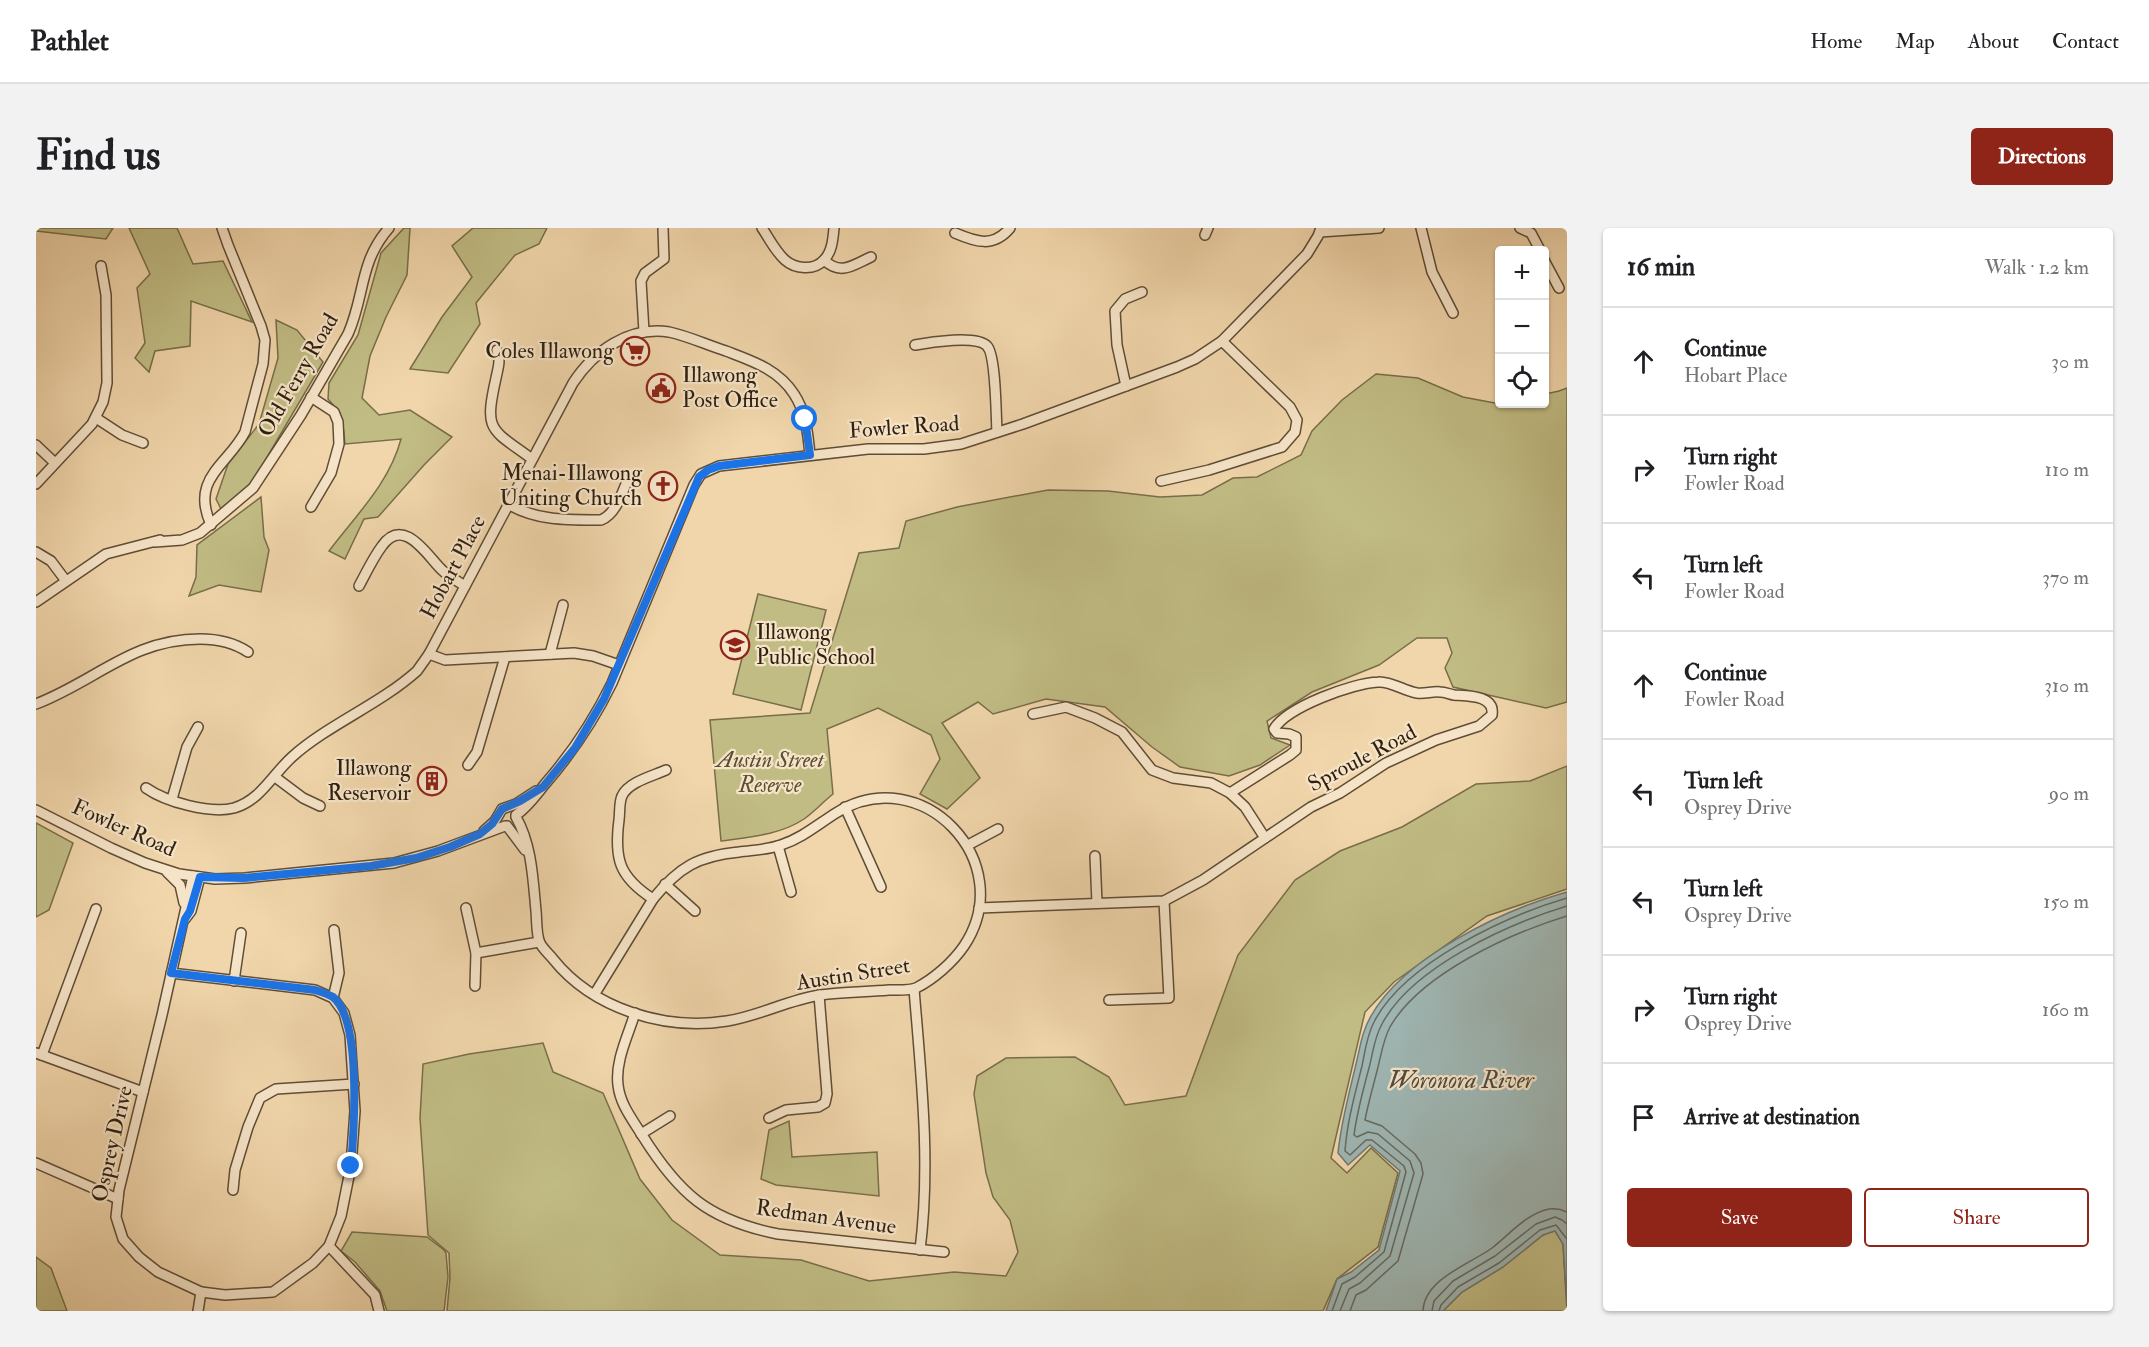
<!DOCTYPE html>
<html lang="en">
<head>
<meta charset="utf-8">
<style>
	body { margin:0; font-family:"IM FELL Double Pica",serif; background:#f2f2f2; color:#202124 }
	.controls { position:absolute; right:18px; top:18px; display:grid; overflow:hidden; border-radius:6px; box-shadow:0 2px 4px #0004 }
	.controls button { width:54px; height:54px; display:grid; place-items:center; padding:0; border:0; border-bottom:2px solid #e0e0e0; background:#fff; color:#202124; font:30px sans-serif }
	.stop { position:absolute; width:18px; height:18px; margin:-14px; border:4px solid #1a73e8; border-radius:50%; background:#fff }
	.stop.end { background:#1a73e8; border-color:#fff; box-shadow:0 2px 6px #0008 }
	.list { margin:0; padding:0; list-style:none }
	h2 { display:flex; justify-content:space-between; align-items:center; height:78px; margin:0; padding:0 24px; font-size:26px }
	h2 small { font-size:20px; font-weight:400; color:#757577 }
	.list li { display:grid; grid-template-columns:39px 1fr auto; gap:18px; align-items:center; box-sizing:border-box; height:108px; padding:0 24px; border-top:2px solid #e0e0e0 }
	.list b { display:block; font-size:22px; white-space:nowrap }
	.list p { margin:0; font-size:20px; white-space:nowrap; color:#757577 }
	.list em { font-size:20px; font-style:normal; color:#757577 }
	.actions { display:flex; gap:12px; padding:18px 24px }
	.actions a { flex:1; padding:14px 0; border:2px solid #8f2418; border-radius:6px; text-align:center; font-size:21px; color:#8f2418 }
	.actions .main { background:#8f2418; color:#fff }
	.icon { flex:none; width:33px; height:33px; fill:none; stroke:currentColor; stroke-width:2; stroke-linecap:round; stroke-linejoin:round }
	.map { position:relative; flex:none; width:1531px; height:1083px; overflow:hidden; border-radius:6px }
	header { display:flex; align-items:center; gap:36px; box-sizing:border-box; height:84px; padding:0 30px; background:#fff; border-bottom:2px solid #e0e0e0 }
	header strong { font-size:28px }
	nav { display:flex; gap:33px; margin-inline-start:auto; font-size:21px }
	.intro { display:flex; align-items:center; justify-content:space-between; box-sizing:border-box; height:144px; padding:0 36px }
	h1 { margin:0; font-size:42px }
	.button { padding:15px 27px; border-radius:6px; background:#8f2418; color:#fff; font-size:21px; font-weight:700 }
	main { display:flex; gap:36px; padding:0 36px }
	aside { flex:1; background:#fff; border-radius:6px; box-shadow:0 2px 4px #0004 }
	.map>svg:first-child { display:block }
	.green { fill:#c1bc84; stroke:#786e4a; stroke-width:1.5 }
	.water { fill:#9fb7b4; stroke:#727a72; stroke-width:1.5 }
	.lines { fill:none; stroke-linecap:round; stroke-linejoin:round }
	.shore { stroke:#666b62; stroke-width:1.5 }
	.minor-casing { stroke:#5f4d37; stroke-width:12 }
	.minor { stroke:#f6e4c8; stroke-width:9 }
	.route { stroke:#1a73e8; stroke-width:8 }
	.labels { text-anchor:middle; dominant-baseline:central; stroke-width:4.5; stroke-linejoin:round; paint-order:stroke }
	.poi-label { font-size:22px; fill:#2e1f10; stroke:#f6e4c8; text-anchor:end }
	.street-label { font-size:22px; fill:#2e1f10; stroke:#f6e4c8 }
	.park-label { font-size:22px; font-style:italic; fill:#5a4e33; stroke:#f6e4c8 }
	.water-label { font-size:24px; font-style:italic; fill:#504d41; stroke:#f6e4c8 }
</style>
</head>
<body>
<header>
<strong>Pathlet</strong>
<nav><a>Home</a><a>Map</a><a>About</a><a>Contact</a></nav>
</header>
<div class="intro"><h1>Find us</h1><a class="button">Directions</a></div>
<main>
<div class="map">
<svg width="1531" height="1083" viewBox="0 0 1531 1083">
	<rect width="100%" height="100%" fill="#f1d6ab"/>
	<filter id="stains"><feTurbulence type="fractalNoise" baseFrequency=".00333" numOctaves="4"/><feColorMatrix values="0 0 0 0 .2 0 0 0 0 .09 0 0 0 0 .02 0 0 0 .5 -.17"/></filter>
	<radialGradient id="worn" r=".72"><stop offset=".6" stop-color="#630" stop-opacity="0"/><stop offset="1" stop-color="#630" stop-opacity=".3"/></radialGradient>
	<!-- green -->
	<g class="green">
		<polygon points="0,0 77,0 70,11 0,3"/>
		<polygon points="93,0 141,0 157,36 187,33 216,94 155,73 154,118 119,123 113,144 99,130 109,115 101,60 114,46"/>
		<path d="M368 0H374L371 47 350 89 334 128 326 170 343 187 374 182 416 209 388 237 342 289 328 291 309 331 293 323C320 287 353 256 365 211L309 216C307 195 307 187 292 171L293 155 322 107 345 25Z"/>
		<polygon points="437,0 511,0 503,16 479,27 440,75 444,96 412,145 374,141 406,89 436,49 416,18"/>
		<polygon points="240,92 261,102 287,134 217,253 185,281 180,271 192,236 223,196 242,130"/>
		<path d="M1340 146 1382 150 1427 169 1464 176H1508L1509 166 1523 163 1531 160V474L1510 480 1417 459 1409 440 1416 425 1411 410H1381L1343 437 1276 464 1231 493 1235 510 1254 517 1224 537 1193 548 1144 539 1116 519 1069 479 1010 471 957 486 942 474 906 495 944 550 911 581 884 566 904 531 895 507 842 480 791 501 797 566C787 574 778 584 768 591 744 607 713 609 685 613L674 492 774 485 823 325 863 320 870 293 921 279 1012 262 1072 263 1124 269 1166 267 1197 250 1221 249 1265 227 1276 203 1306 172Z"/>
		<polygon points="225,269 228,309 233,322 225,364 183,357 153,368 160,349 161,317"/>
		<polygon points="722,366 790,382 765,482 697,466"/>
		<polygon points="1531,538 1531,661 1451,688 1358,754 1329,784 1295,930 1311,945 1335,920 1362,945 1342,1019 1301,1051 1287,1083 411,1083 414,1050 413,1025 392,1007 384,890 387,836 433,826 507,815 517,844 567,865 604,951 636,992 684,1027 765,1032 833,1053 918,1044 970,1048 982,1024 974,992 957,969 950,945 938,866 941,848 970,830 1039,829 1073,849 1089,877 1150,868 1202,727 1259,652 1304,623 1366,599 1440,556 1494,553"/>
		<polygon points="0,595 37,615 13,682 0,689"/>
		<polygon points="753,893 756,929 841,924 843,968 740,957 725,951 733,902"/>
		<polygon points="1519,1002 1527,1016 1531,1083 1407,1083 1426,1064 1467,1039 1507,1007"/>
		<polygon points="316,1004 391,1009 408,1022 410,1025 412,1049 408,1083 351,1083 344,1063 319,1034 305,1023"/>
		<polygon points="0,1029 15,1040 31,1083 0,1083"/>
	</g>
	<!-- water -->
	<path class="water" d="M1531 664V1076L1527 1016 1519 1003 1507 1007 1467 1039 1426 1064 1407 1083H1290L1301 1051 1315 1044 1343 1022 1364 943 1334 917 1312 937 1302 925C1305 894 1313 866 1320 836 1324 820 1326 803 1335 788 1368 729 1467 682 1531 664Z"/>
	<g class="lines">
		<!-- shore -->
		<g class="shore">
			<path d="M1296 1083 1306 1056 1319 1049 1348 1024 1370 944 1368 938 1336 912H1330L1314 927 1309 923C1311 894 1319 866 1326 838 1329 823 1331 807 1338 794 1368 735 1470 688 1531 670"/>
			<path d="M1304 1083 1313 1061 1324 1055 1354 1028 1378 945 1374 933 1342 906 1332 904 1321 909 1318 907C1321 884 1327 862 1333 840 1337 825 1338 810 1346 796 1376 739 1472 696 1531 678"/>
			<path d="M1314 1083 1320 1067 1330 1062 1362 1033 1387 946 1385 935 1379 926 1346 898 1329 892C1332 876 1337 859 1341 843 1345 828 1347 812 1354 799 1384 746 1475 705 1531 688"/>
			<path d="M1387 1083C1388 1051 1434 1036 1456 1020 1474 1006 1490 986 1513 981 1520 980 1525 981 1531 984"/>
			<polyline points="1396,1083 1398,1073 1417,1053 1459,1028 1500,996 1519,989 1526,992 1531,996"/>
			<polyline points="1403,1083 1405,1077 1422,1059 1463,1035 1504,1002 1520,997 1531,1011"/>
		</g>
		<!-- minor casing -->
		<g class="minor-casing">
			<g id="minor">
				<path d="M726 0C733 10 739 23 749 32 759 41 778 43 788 32 796 24 797 11 798 0"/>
				<polyline points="1385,0 1396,44 1417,85"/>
				<polyline points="1484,0 1495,5 1504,22"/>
				<polyline points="1284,4 1343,0"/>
				<path d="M919 5C940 14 957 20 974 0"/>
				<polyline points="1169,7 1172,0"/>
				<path d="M788 32C805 48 817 37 835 29"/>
				<polyline points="1508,32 1523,60"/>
				<polyline points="608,104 605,53 609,45 628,31 627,0"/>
				<path d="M879 117C894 114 941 107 951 118 960 127 960 188 961 204"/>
				<path d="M461 122C465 133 462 140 460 150 448 204 454 200 496 231"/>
				<polyline points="1090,158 1081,117 1079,83 1089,71 1106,64"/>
				<polyline points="60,190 86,207 107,215"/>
				<polyline points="0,217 19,235"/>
				<polyline points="1125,253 1173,242 1246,219 1259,204 1261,192 1254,179 1186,113"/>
				<polyline points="0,256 56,196 67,174 71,155 70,67 65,38"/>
				<path d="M472 276C501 293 532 292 565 292 580 286 586 265 592 251"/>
				<polyline points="275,279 295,245 303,216 302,194 298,184 275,169"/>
				<path d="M175 297C154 250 191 238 209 204L227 136 229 112 225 98 192 17 186 0"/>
				<path d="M119 314 146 312 164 305 217 260 265 187 312 106C329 68 323 34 353 0"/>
				<polyline points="0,324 15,333 30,353"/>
				<path d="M323 358C330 345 337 330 346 318 368 287 392 329 406 342 413 349 422 353 429 358"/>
				<polyline points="0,374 70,326 124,312"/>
				<polyline points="393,426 409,432 538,425 557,428 583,437"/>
				<polyline points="514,426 527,377"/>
				<path d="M0 476C60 453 96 411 164 411 182 411 197 414 212 424"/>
				<polyline points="997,486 1030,479 1059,490 1086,504 1116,542 1137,550 1175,555 1194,565 1209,579 1229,610"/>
				<polyline points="432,537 441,524 469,429"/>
				<polyline points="239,549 267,570 284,578"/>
				<path d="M110 560C130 574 174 586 198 580 225 572 236 547 256 529 293 496 343 477 381 443L393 426 537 155C558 123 593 98 633 104 652 108 671 117 690 123 716 133 742 141 758 166 770 184 772 206 774 227"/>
				<polyline points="136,571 151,519 162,499"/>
				<polyline points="809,579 845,659"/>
				<polyline points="0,582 75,620 109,635 143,646 179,651 209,650 358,635 402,623 469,598"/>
				<path d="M480 587C492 579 500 567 509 556 536 525 558 492 576 455L658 257 665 246 683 238 832 221H888L925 216 987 196 1141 139 1159 131 1186 113 1271 26 1282 8 1285 0"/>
				<path d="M480 589C496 617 497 652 500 683 501 692 500 707 504 715 507 721 513 726 517 731 557 781 629 803 691 793 723 788 752 772 784 767 807 764 830 764 853 762 861 762 872 763 880 760 898 751 917 734 928 718 984 634 885 531 800 585 781 597 766 610 745 617 731 622 717 622 703 624 662 628 643 639 617 671L558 767"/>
				<polyline points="471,598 489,622"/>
				<polyline points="448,603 459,593 466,581 480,576 500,563"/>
				<polyline points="932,617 962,601"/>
				<polyline points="742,618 755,664"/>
				<polyline points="1059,628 1061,675"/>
				<polyline points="131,644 144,657 148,675"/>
				<polyline points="629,656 659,683"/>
				<path d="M617 671C583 649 578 631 583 592 584 585 583 574 586 568 592 554 617 548 630 542"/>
				<polyline points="430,680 440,725 439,758"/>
				<path d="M943 680 1128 673 1167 652 1275 579 1304 565 1350 535 1400 512 1443 498 1456 487C1459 467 1432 468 1418 467 1413 466 1409 464 1404 464 1397 463 1389 466 1381 465 1368 463 1355 453 1342 454 1317 455 1251 479 1238 501L1241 505 1253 506 1260 509V522L1254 527 1194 565"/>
				<polyline points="149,691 155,683 164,649"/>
				<polyline points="440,725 503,714"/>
				<polyline points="135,745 279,762 297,770 308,785 314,807 319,883 315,938 305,988 293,1018 277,1035 237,1064 189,1067 165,1064 122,1044 103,1029 87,1011 80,989 83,962 126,787 157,648"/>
				<polyline points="198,753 205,705"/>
				<path d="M878 761C885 847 895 935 884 1022"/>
				<polyline points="297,770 303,745 298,702"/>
				<polyline points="1073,772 1133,770 1128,673"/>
				<path d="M599 785C592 808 579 833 582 857 584 876 596 891 606 907 643 966 672 992 742 1006L908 1024"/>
				<polyline points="0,825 107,864"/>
				<polyline points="6,827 60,681"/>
				<polyline points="733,890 750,882 782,879 789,875 791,866 783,767"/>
				<polyline points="605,906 634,888"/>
				<polyline points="0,935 82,971"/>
				<polyline points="197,962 199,942 212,899 224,870 240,861 318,856"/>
				<polyline points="293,1018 339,1067 343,1083"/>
				<polyline points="162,1083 165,1064"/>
			</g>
		</g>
		<!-- minor -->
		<use href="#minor" class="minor"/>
	</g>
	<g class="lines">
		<!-- route -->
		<path class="route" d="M315 938C318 903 326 792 297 769 292 766 285 764 279 762L135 745 149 691 154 683 164 649 208 650 335 638 380 630 414 619 444 606 456 596 466 581 484 573 507 559 539 520 568 471 663 249 672 242 683 238 774 227 769 191"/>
	</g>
	<!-- icons -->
	<defs>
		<g id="supermarket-ring" transform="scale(1.5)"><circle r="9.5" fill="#f6e4c8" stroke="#8f2418" stroke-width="1.5"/><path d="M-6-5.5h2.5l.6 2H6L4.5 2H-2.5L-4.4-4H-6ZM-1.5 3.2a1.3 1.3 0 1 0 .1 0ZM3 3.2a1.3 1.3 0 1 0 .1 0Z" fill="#8f2418"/></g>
		<g id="civic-ring" transform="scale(1.5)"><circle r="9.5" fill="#f6e4c8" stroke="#8f2418" stroke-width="1.5"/><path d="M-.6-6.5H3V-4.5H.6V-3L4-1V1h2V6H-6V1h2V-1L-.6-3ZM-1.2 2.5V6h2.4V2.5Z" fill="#8f2418"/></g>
		<g id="church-ring" transform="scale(1.5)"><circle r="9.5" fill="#f6e4c8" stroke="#8f2418" stroke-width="1.5"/><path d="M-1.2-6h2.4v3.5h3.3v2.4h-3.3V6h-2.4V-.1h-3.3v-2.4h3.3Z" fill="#8f2418"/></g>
		<g id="school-ring" transform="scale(1.5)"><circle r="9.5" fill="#f6e4c8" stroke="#8f2418" stroke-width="1.5"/><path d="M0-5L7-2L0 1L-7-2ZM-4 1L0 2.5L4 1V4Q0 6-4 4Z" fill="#8f2418"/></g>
		<g id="building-ring" transform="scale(1.5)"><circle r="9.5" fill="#f6e4c8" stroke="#8f2418" stroke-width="1.5"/><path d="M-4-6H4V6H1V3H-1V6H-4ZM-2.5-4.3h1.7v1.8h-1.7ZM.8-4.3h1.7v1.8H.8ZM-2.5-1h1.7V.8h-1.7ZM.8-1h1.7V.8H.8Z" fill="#8f2418"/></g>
	</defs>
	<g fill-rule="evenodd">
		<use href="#supermarket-ring" x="599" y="123"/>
		<use href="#civic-ring" x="625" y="160"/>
		<use href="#church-ring" x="627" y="258"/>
		<use href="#school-ring" x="699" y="417"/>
		<use href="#building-ring" x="396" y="553"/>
	</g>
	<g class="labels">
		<!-- poi labels -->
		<g class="poi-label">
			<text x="578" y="123">Coles Illawong</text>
			<text x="646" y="147" text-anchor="start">Illawong<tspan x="646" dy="25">Post Office</tspan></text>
			<text x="606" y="245">Menai-Illawong<tspan x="606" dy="25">Uniting Church</tspan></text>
			<text x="720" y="404" text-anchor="start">Illawong<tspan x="720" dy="25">Public School</tspan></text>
			<text x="375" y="540">Illawong<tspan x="375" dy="25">Reservoir</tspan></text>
		</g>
		<!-- street labels -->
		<g class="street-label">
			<text transform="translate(262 147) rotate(-60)">Old Ferry Road</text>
			<text transform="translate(868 199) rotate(-4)">Fowler Road</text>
			<text transform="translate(417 339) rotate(-62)">Hobart Place</text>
			<text transform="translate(1326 530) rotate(-28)">Sproule Road</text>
			<text transform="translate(88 600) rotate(24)">Fowler Road</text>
			<text transform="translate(817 746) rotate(-9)">Austin Street</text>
			<text transform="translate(76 916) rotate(-77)">Osprey Drive</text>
			<text transform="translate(790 989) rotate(8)">Redman Avenue</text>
		</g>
		<!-- park labels -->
		<g class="park-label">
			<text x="734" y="532">Austin Street<tspan x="734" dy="25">Reserve</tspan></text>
		</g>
		<!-- water labels -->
		<g class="water-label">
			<text x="1425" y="852">Woronora River</text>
		</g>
	</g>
	<rect width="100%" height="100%" filter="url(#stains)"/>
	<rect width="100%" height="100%" fill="url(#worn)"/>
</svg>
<div class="controls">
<button>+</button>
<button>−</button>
<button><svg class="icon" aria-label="locate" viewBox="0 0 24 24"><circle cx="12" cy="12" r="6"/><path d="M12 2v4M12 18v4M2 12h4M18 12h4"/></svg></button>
</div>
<div class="stop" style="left:769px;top:191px"></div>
<div class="stop end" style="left:315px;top:938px"></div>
</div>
<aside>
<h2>16 min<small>Walk · 1.2 km</small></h2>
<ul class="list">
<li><svg class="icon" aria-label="ahead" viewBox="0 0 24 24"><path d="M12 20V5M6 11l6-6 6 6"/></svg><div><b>Continue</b><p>Hobart Place</p></div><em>30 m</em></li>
<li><svg class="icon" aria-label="right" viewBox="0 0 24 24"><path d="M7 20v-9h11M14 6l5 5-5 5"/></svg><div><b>Turn right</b><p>Fowler Road</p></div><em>110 m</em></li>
<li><svg class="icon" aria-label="left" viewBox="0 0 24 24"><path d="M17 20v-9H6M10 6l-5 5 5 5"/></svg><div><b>Turn left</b><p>Fowler Road</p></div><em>370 m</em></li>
<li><svg class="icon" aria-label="ahead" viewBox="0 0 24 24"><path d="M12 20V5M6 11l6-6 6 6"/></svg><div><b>Continue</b><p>Fowler Road</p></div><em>310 m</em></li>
<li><svg class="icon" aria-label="left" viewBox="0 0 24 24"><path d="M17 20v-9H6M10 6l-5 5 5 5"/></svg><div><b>Turn left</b><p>Osprey Drive</p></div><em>90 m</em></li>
<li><svg class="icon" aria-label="left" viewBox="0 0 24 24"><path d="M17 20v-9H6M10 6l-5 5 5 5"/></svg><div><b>Turn left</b><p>Osprey Drive</p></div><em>150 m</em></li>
<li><svg class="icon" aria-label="right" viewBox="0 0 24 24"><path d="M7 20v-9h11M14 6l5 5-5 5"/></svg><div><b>Turn right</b><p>Osprey Drive</p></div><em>160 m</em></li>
<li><svg class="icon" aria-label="arrive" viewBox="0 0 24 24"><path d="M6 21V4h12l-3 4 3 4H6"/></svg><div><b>Arrive at destination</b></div></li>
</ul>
<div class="actions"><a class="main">Save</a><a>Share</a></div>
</aside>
</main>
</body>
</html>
